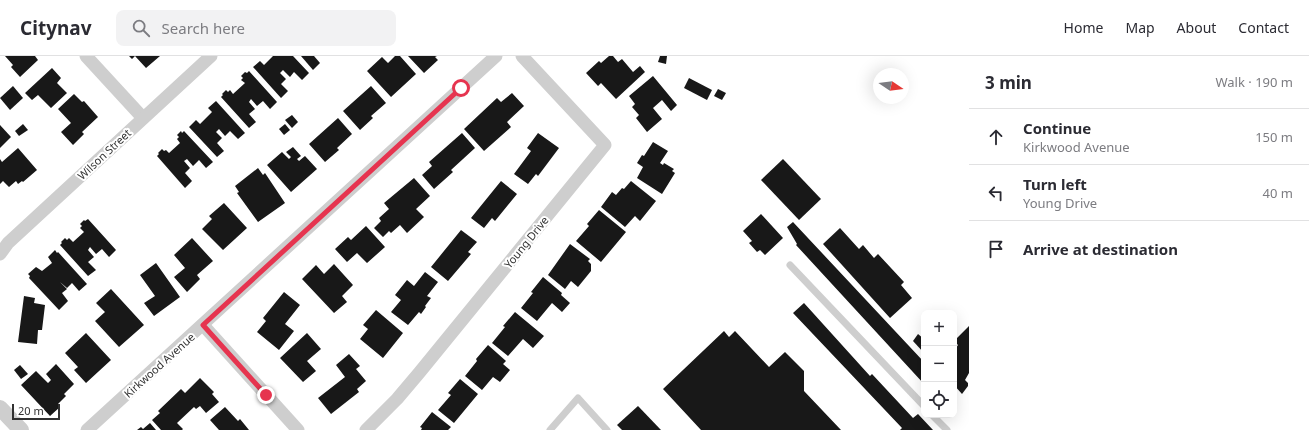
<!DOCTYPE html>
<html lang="en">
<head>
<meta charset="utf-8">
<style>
	body { margin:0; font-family:"Noto Sans",sans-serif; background:#f2f2f3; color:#2b2b33 }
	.controls { position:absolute; right:12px; bottom:12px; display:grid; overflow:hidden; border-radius:8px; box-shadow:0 4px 16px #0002 }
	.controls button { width:36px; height:36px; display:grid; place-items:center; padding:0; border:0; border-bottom:1px solid #e1e1e2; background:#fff; color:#2b2b33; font:20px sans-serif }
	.compass { position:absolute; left:873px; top:12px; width:36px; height:36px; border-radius:50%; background:#fff; box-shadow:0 4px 16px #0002; rotate:103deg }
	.scale { position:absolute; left:12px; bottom:10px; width:48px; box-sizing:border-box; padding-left:4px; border:2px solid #313131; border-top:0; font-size:11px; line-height:14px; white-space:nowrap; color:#313131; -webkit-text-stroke:3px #fff; paint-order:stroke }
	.stop { position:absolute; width:12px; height:12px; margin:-9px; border:3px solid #e6344f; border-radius:50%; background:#fff }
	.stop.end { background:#e6344f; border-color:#fff; box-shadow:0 1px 4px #0008 }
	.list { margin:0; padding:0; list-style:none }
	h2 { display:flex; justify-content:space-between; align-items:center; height:52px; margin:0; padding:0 16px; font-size:17px }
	h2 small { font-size:13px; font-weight:400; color:#7c7c81 }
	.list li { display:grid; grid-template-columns:26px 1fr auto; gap:12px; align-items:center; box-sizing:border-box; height:56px; padding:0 16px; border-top:1px solid #e1e1e2 }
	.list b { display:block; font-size:15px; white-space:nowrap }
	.list p { margin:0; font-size:13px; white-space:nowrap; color:#7c7c81 }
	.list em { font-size:13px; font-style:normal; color:#7c7c81 }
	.icon { flex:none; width:22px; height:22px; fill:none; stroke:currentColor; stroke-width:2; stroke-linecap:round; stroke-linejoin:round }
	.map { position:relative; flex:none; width:969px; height:374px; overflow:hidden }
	header { display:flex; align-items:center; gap:24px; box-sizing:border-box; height:56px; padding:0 20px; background:#fff; border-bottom:1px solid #e1e1e2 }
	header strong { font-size:19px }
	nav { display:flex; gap:22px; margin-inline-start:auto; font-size:14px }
	.search { width:280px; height:36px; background:#f2f2f3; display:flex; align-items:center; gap:10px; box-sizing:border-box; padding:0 14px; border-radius:8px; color:#7c7c81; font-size:15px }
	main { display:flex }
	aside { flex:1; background:#fff }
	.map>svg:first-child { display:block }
	.building { fill:#181818 }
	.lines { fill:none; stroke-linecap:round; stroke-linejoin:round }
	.service { stroke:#cecece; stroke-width:7 }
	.minor { stroke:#cecece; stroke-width:13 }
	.tertiary { stroke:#cecece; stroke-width:16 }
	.route { stroke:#e6344f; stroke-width:5 }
	.labels { text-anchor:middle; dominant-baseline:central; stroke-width:4; stroke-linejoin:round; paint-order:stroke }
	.street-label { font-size:11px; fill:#313131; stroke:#fff }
</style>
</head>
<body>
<header>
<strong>Citynav</strong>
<div class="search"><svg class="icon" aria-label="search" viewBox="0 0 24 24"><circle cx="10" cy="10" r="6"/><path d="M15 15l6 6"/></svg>Search here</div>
<nav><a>Home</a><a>Map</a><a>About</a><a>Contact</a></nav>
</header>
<main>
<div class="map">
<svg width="969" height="374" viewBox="0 0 969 374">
	<rect width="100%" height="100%" fill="#fff"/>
	<!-- building -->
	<g class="building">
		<polygon points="5,0 35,0 38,4 20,21 11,11 13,9"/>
		<polygon points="129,0 160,0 146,12 135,0 132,3"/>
		<polygon points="273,0 293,0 309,17 302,24 294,16 290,21 283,14 280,17 286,23 281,28 288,35 281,42 253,11 260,5 264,9"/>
		<polygon points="301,0 314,0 320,7 313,14"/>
		<polygon points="395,0 400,0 416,18 391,41 367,15 382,1 388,7"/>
		<polygon points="408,0 437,0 435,1 438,4 424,17"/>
		<polygon points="609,0 613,0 618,6 622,3 633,16 640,10 645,16 616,43 601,27 598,30 586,17 599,5 601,7"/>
		<polygon points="660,0 667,0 666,8 658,6"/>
		<polygon points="52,12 61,22 57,27 67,37 51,52 38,39 32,44 25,37"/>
		<polygon points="249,15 277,46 270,53 263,45 257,50 251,43 249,46 255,53 249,58 256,66 249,72 221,41 223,39 222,38 226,34 228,36 230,34 233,38 245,27 241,24 243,22 241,20 245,16 247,17"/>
		<polygon points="653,20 677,49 671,55 662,44 653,52 662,63 647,76 636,62 639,59 632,51 635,48 629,40"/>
		<polygon points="689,22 712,34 707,44 684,32"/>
		<polygon points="13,30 23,42 10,54 0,42"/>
		<polygon points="371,30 386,47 371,60 373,62 360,74 343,55"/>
		<polygon points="718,33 726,37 722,44 714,40"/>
		<polygon points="512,37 524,50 507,66 511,71 484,95 464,73 497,42 501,46"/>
		<polygon points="74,38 82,46 84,45 98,61 82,76 84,78 73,89 61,76 71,67 58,53"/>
		<polygon points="216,45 245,77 238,83 230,75 225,80 219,73 216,76 222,82 217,87 224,95 217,101 189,71 196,64 200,68 212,56 208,52"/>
		<polygon points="292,59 298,66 292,72 285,64"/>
		<polygon points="338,62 352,78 337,92 339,94 325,106 309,88"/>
		<polygon points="23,68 28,74 19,80 15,75"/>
		<polygon points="285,68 290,74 284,79 279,73"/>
		<polygon points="0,69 11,81 0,92"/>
		<polygon points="181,75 182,77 184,75 213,106 206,112 199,104 193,110 187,103 184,105 190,112 185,117 192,125 185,132 157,100 159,98 158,97 162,93 164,95 166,94 169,97 180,87 177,83 179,81 177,79"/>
		<polygon points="462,77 475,92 451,114 453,116 434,133 422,119 432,110 429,106"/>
		<polygon points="538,77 559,92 538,120 536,118 528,128 514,118 531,95 527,92"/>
		<polygon points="653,86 668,95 660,107 663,109 664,107 674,113 672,115 675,117 662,138 637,122 643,111 637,107 642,99 644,100"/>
		<polygon points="293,91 301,100 297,103 299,105 305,100 317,113 291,136 267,109 282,96 289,103 291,101 286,96"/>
		<polygon points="18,92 37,114 23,126 22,125 18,128 16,125 9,131 3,125 0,128 0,103 2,106"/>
		<polygon points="783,103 821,143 799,164 761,124"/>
		<polygon points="258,112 263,119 265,117 285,147 258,166 237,137 239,136 235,130"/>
		<polygon points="414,122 430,140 416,153 424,161 407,177 400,169 391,177 389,175 383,181 374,172 381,165 379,162 389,153 384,147"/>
		<polygon points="501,125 517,138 495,165 492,162 484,172 471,162"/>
		<polygon points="631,125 656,145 640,165 635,160 625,171 601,151 612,136 616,139 622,132 624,133"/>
		<polygon points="224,147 247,172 223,194 202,173 212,163 209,160"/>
		<polygon points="599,154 626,176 601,206 576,185 589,170 587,168"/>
		<polygon points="761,158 783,182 765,199 760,194 757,196 749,187 752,185 743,175"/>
		<polygon points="88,163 116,194 109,201 102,193 96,198 90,191 88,194 94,201 88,206 96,214 88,220 60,189 62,187 61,186 65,182 67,184 69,182 73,186 84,176 80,172 82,170 80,168 84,164 85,165"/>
		<polygon points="793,166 924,306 924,328 796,189 797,188 787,171"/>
		<polygon points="366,170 385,191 367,207 357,197 347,206 335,193 348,181 351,184"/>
		<polygon points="840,172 859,193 863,189 874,202 878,198 904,226 901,229 912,242 890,262 823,188"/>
		<polygon points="461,174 477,186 468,196 471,198 448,225 431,211"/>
		<polygon points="192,182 213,205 197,219 200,223 187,236 174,221 185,212 174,199"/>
		<polygon points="570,188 590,203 588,205 591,208 591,215 578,231 571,225 565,233 548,219"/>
		<polygon points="55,194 57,197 58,196 87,228 79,235 72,227 67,232 60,226 67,233 62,237 68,245 59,254 29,222 30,220 28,218 36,211 42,215 52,207 48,201"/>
		<polygon points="156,207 180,241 154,260 144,247 155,240 140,219"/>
		<polygon points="334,208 353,229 342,240 347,246 334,257 302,223 316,209 324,218"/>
		<polygon points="425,216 438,226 427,240 431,242 425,250 426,251 421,258 419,256 408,269 391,256 401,244 395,239 407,224 414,230"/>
		<polygon points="543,221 562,237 561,239 570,247 562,256 552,247 537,265 521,252 533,237 531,236"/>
		<polygon points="111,233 144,269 119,291 95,265 105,256 96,247"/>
		<polygon points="284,236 300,249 285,268 294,275 279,294 257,276 266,265 263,262"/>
		<polygon points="24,240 35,242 34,247 45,249 42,274 38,274 37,288 18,286"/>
		<polygon points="804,247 870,320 872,318 913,362 918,358 933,374 900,374 902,372 793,257"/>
		<polygon points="376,254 403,277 383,302 360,283 368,273 363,269"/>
		<polygon points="515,256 544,280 533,292 523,283 508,300 492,287 505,271 503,270"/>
		<polygon points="969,270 969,317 965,324 968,327 968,330 962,338 954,329 954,290 956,292 958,289 954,285"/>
		<polygon points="724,275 729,281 735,275 769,311 785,296 804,315 804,335 841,374 701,374 663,333"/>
		<polygon points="86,277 111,304 86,327 74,314 78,311 65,297"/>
		<polygon points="307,277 321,293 307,305 316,315 303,326 280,302"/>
		<polygon points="918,278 924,283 924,297 913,285"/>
		<polygon points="488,289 506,305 503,308 510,314 500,326 493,321 482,334 465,320 477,305 476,303"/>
		<polygon points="349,298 360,310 356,313 366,325 357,333 359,336 331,358 318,342 345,321 336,309"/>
		<polygon points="56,308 74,328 64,338 66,340 58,348 60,351 50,360 21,329 36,315 48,327 51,324 46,318"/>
		<polygon points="20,309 28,318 21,323 14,314"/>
		<polygon points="200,322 214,336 212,338 219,346 206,357 200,350 196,353 194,351 177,367 183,373 182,374 161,374 152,364 160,357 158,355 181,333 185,337"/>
		<polygon points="460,323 478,338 454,367 438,354 451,339 448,337"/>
		<polygon points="638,350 661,374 622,374 617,369"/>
		<polygon points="225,351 238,365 240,363 249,374 219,374 210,364"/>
		<polygon points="432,356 451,371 448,374 421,374 422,372 420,371"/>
		<polygon points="150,367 156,374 137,374 141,371 143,373"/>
	</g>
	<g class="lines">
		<!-- service -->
		<g class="service">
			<polyline points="790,209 924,350"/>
			<polyline points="932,359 947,374"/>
			<polyline points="550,374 578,342 607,374"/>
		</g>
		<!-- minor -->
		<g class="minor">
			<polyline points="86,0 143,62"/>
			<polyline points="0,198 8,187 211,0"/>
			<polyline points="203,269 298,374"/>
			<polyline points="87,374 496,0"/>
			<polyline points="366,374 397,343 419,317 605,89 522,0"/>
		</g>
		<!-- tertiary -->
		<polyline class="tertiary" points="0,352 21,374"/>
	</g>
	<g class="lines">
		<!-- route -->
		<polyline class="route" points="266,339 203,269 461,32"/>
	</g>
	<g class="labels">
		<!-- street labels -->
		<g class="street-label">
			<text transform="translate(104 98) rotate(-43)">Wilson Street</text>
			<text transform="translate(526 186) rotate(-51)">Young Drive</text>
			<text transform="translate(159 309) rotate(-42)">Kirkwood Avenue</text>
		</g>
	</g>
</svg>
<div class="controls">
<button>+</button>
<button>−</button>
<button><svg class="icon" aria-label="locate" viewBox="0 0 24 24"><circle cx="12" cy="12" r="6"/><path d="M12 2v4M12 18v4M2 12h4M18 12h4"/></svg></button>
</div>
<svg class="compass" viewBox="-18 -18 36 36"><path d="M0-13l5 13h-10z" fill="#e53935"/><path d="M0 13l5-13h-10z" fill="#7c7c81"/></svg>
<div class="scale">20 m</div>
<div class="stop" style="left:461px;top:32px"></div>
<div class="stop end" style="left:266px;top:339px"></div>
</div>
<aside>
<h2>3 min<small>Walk · 190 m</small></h2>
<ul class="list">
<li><svg class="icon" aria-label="ahead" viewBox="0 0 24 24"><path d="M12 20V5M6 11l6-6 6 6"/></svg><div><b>Continue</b><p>Kirkwood Avenue</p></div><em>150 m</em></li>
<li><svg class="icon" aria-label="left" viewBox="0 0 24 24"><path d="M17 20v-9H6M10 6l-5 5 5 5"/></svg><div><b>Turn left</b><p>Young Drive</p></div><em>40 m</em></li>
<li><svg class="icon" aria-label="arrive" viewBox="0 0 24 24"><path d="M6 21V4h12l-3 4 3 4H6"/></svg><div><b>Arrive at destination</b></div></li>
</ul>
</aside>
</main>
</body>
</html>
